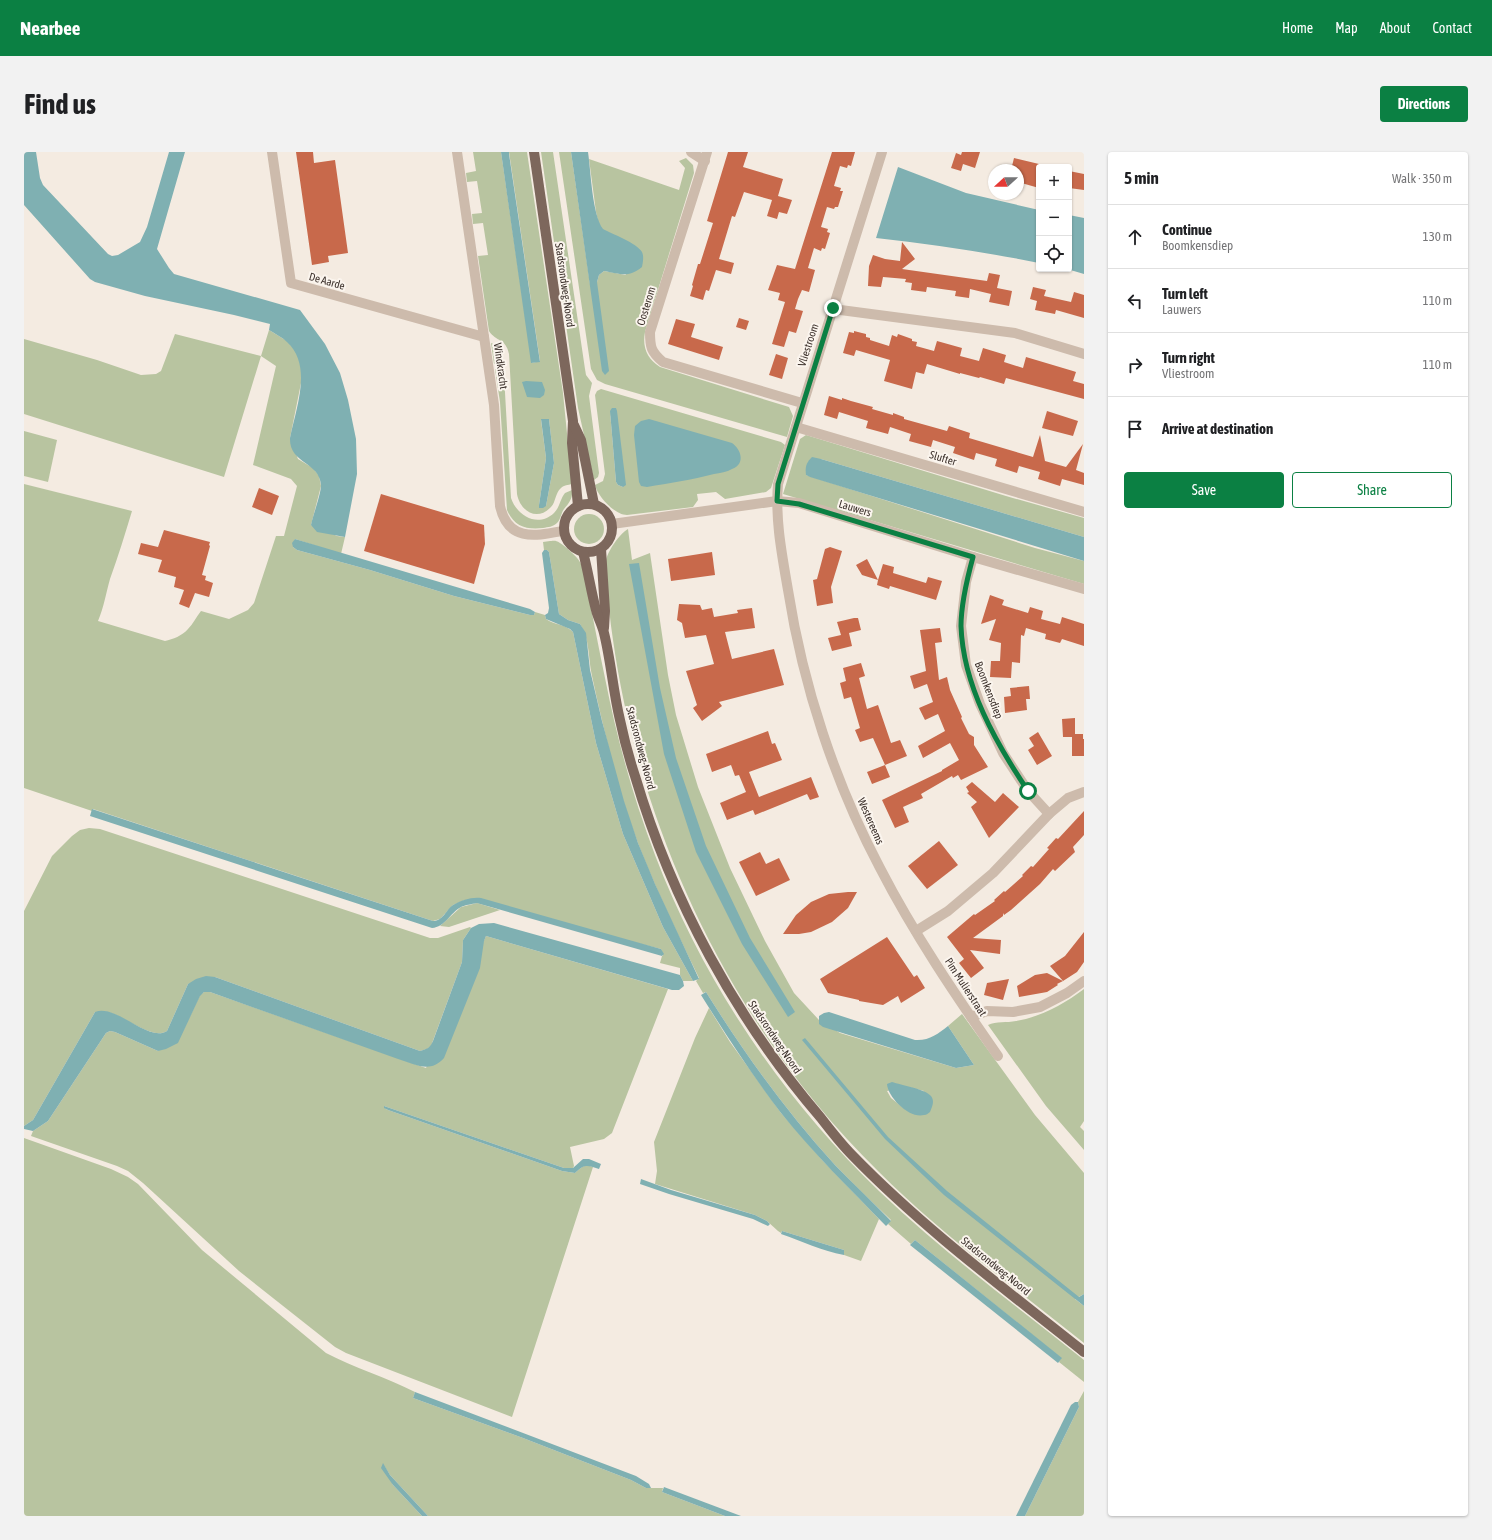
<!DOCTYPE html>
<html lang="en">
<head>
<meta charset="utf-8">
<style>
	body { margin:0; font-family:"Asap Condensed",sans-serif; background:#f2f2f2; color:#202124 }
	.controls { position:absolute; right:12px; top:12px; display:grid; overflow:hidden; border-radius:4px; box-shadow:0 1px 3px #0004 }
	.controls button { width:36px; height:36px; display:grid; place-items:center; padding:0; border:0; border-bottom:1px solid #e0e0e0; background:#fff; color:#202124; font:20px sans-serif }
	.compass { position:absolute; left:964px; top:12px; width:36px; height:36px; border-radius:50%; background:#fff; box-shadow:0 1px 3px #0004; rotate:249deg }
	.stop { position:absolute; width:12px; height:12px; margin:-9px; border:3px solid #0b8043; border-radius:50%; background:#fff }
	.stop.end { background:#0b8043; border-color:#fff; box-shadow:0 1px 4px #0008 }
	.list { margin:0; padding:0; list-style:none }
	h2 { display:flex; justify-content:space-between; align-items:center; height:52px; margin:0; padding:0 16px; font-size:17px }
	h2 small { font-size:13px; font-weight:400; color:#757577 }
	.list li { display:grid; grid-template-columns:26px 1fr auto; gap:12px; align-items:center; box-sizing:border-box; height:64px; padding:0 16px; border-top:1px solid #e0e0e0 }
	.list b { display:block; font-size:15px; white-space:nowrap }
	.list p { margin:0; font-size:13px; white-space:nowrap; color:#757577 }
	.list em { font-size:13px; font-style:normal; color:#757577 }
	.actions { display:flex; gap:8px; padding:12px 16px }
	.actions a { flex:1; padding:9px 0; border:1px solid #0b8043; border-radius:4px; text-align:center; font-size:14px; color:#0b8043 }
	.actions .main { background:#0b8043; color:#fff }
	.icon { flex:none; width:22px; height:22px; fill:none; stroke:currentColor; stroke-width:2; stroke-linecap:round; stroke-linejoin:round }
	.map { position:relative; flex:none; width:1060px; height:1364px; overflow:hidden; border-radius:4px }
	header { display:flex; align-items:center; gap:24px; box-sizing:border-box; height:56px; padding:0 20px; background:#0b8043; color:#fff }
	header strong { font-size:19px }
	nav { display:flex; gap:22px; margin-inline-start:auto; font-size:14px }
	.intro { display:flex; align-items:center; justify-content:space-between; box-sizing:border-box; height:96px; padding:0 24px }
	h1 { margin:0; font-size:28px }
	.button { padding:10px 18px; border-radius:4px; background:#0b8043; color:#fff; font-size:14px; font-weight:700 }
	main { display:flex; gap:24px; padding:0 24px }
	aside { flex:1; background:#fff; border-radius:4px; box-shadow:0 1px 3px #0004 }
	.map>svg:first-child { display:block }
	.green { fill:#b8c4a0; fill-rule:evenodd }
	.water { fill:#7fb0b2 }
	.building { fill:#c8694b }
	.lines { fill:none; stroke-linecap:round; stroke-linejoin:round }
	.street { stroke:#cdbbac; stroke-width:10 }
	.primary { stroke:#7d675c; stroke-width:10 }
	.route { stroke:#0b8043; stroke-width:5 }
	.labels { text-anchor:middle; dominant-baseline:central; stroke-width:4; stroke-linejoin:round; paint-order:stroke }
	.street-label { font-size:11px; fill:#3b302b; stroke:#fbf5ee }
</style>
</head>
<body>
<header>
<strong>Nearbee</strong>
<nav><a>Home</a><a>Map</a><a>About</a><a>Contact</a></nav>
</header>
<div class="intro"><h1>Find us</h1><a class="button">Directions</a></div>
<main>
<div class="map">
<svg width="1060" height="1364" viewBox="0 0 1060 1364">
	<rect width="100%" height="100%" fill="#f4ebe1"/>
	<!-- green -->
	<g class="green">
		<path d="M449 0H477L508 211 516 209 485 0H503L539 241 548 332C544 333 540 333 537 336 531 341 532 350 527 355 513 370 496 359 493 342L485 202C482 186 472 190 465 179L454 104 464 103 459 71 449 72 448 62 458 61 453 29 443 30 442 21 452 19ZM525 267 530 311 522 354 515 353 522 306 517 268Z"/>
		<polygon points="517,0 529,0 561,217 562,223 568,231 565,244 575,321 574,325 570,328 554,256"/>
		<path d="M535 0H547L566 132 573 130 575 123 580 119 602 123 575 73 572 60 565 7 655 38 661 16 655 9 662 6 669 13 670 21 621 180C618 195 623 207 636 215L765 255 769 264 763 285 581 232 573 228 567 217Z"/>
		<path d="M245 178 263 189 271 198 277 211 278 226 266 286 274 307 289 316 295 324 297 334 287 373 313 384 321 385 317 402 271 387 269 395 273 398 346 418 430 444 506 463H510L511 460 521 463 522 467C530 473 542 472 549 480L572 591 599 682 639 775 669 829H659L656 823V816L636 811 638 804H639L637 797 441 748 429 753 416 767 409 769 69 657 68 659 0 636V332L108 359C101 382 94 405 86 427 82 441 80 455 74 469L141 489C149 487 158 484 164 477 169 472 172 465 177 459L205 467 224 458 230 451 252 384H260L273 334 267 327 229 313 252 214 237 204 200 325 0 262V187L73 208 117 223 132 222 137 219 151 182 237 204Z"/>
		<path d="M467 191C478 194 484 207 470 212Z"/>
		<path d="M471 217 477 219 480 223 487 346C493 364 514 376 530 361 536 355 536 347 541 341L548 338C549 346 545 351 540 357 537 361 537 367 533 371 529 375 524 375 519 376 502 378 490 374 483 358L476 250Z"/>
		<path d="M577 237 757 290 761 293 747 336 742 340 701 347 692 340 673 342 674 348 669 355 603 363C591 363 574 345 571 333L579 329 581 322 571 243 573 239ZM586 259 599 335 594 333 592 330Z"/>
		<polygon points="0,279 33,288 24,330 0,324"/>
		<polygon points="782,283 982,344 1060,366 1060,385 797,307 782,323 1011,396 1060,409 1060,432 759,342 776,287"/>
		<circle cx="565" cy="377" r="15"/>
		<path d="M604 377 608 408 626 401 644 523 652 563 674 635 706 716 741 789 770 841 795 868 816 881 932 916 950 913 924 874 938 862 1011 963 1060 1021V1142L1051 1147 1060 1154V1191C990 1135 917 1082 854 1019 711 879 617 685 589 488 586 468 584 449 583 429 583 422 581 415 582 409 583 400 596 381 604 377ZM884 935 900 939 882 958 867 946 863 939Z"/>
		<path d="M526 389C531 389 531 388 536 391 541 394 555 406 557 412 561 421 562 432 564 442 570 470 575 498 581 526 593 587 609 645 631 703 679 829 758 946 855 1039 919 1100 991 1153 1060 1208V1230L1035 1210 1037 1206 891 1088 887 1092 864 1072 867 1068C848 1050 829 1032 811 1013 762 959 720 901 682 840L679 841 672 829 675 826C647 768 618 710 599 648 587 607 577 566 568 524 564 506 566 487 556 472L544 468 535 462 525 400 523 398H520L519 390Z"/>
		<path d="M65 676 76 677 406 786H414L446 775 447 776 439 788 438 810 407 894 403 897 396 899 191 825 164 832 143 879C129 888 102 866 87 861 83 859 76 860 71 860L9 968 0 974V759L28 704 48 684 56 678Z"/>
		<polygon points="453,751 476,758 425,775 416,774 437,755"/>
		<path d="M462 784 644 837 588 981 580 987 546 995 550 1014 549 1016H540L360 954 362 957 364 958 538 1019 551 1021C558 1015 560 1012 569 1015L488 1265 322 1201 311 1195 215 1119 119 1031 104 1019 93 1014 7 984 9 979 24 969 82 881 86 879 91 880 134 899 159 879 176 843 180 840H186L402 916Z"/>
		<path d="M1060 837V969L1056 975 1060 979V998L1022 954 964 873C972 869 983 871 992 869 1017 865 1040 852 1060 837Z"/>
		<polygon points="685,856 706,890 757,961 800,1010 855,1067 837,1109 820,1103 820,1098 758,1079 757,1081 754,1079 743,1069 731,1063 631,1032 633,1019 630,990 671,886"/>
		<path d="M0 986 87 1017 104 1025 114 1032 178 1098 302 1201C330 1216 362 1225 391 1240L389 1246 499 1286 607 1328 622 1336H639L638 1340 701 1364H404L366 1323 359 1312 369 1333 398 1364H0Z"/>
		<polygon points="1060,1239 1060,1364 1001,1364 1055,1255 1054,1250"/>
	</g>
	<!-- water -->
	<g class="water">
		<path d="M0 0H12L16 26 19 33 84 102 88 104 94 103 116 90 123 75 145 0H161L133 97 145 116 150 122 276 158 301 192 316 221 324 248 332 287 333 322 321 385 293 380 287 373C289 363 297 342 297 333 295 309 265 312 266 286 272 256 289 214 263 190 258 185 251 182 245 178L246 172 210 163 121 144 71 130 66 127 0 53Z"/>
		<polygon points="477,0 485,0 485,2 516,210 507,211"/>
		<path d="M547 0H564C567 20 568 62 579 77 588 82 613 91 618 100 620 104 619 110 618 115 604 126 597 122 580 119L575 123 573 130 585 219 581 223 578 219Z"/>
		<path d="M874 15 942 41 1015 58V111C961 100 907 92 852 86Z"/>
		<polygon points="1045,63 1060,66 1060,122 1043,117 1045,117"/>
		<polygon points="502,229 518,230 521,238 520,243 516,246 503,245 498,230"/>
		<polygon points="588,256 592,256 593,259 602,333 599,335 594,333 592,330 586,259"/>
		<polygon points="517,267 525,267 530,311 522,354 519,356 515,356 515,353 522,306"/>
		<path d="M625 267 708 291C717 297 722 312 708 317 703 320 696 321 690 322 668 328 645 331 623 335L617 334 615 330 610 283 611 274 617 269Z"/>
		<path d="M788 305 797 307 1060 385V409L786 325 782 323C781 315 782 311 788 305Z"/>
		<polygon points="271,387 506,457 511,460 510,463 506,463 430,444 346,418 273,398 269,395 268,391"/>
		<polygon points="520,398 523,398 525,400 535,462 544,468 556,472 562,481 566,518 578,569 600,649 614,691 631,732 675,827 669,829 639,775 599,682 572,591 549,480 546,477 522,467 521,463 524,461 525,456 518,401"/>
		<polygon points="615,411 636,536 652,606 682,694 726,786 771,860 764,865 718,792 672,700 640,602 605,412"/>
		<path d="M68 657 409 769C419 769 422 758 429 753 438 748 447 745 457 746L637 797 640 802 638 804 453 751C448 752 441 753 437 755 426 761 421 775 408 776L66 664Z"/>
		<path d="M470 771 656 823 659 829 660 834 655 838H648L462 784 460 789 456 816 420 906C406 922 391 912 374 907L186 840H180L176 844 154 891 142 897 134 899 91 880 86 879 82 881 24 969 9 979 0 977V974L9 968 71 860C92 851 124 891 143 879L164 832 172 827 182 824 191 825 396 899C403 897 406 896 409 889L438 810 439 788 447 776 455 772Z"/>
		<path d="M682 840C720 901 762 959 811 1013 829 1032 849 1050 867 1069L862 1074C826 1037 789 1001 757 961 728 923 702 883 677 843Z"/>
		<path d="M805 860 891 888C905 889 914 882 924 874L950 913 932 916 799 875 795 872V864L800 861Z"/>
		<polygon points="781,886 864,985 923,1039 1055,1145 1060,1142 1060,1154 920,1043 861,987 778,888"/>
		<path d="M868 930C877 933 901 937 907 944 911 949 908 955 906 960 904 961 903 963 900 963 886 967 864 946 863 932Z"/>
		<path d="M360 954 540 1016H549L559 1007H565L577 1012 575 1017C562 1013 561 1012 551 1021L538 1019 364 958 360 956Z"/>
		<polygon points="617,1027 647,1038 731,1063 743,1069 746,1072 744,1074 729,1067 645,1042 616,1032"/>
		<path d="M758 1079 820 1098V1103C798 1099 778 1089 757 1082Z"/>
		<polygon points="891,1088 1038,1206 1034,1211 886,1093"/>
		<polygon points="391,1240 612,1324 625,1332 627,1336 622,1336 607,1328 499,1286 389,1246"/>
		<polygon points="1051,1250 1054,1250 1055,1255 1001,1364 992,1364 1047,1253"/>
		<polygon points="359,1311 366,1323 404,1364 398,1364 369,1333 357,1316"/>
		<polygon points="640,1335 717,1364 701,1364 638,1340"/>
	</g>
	<!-- building -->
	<g class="building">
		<polygon points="272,0 289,0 290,11 311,8 324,101 304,104 305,110 288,113"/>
		<polygon points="704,0 724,0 719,15 759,27 754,44 768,48 763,62 755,60 753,67 743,64 748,48 720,40 711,65 708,64 695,107 710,111 707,122 692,118 685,139 682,138 679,148 666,144 669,134 668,133 674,112 676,112 689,71 683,69"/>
		<polygon points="808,0 831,0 827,14 824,13 823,16 816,14 810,34 817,36 816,39 819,39 814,55 811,55 810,57 803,55 797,75 804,77 803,80 806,81 801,97 798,96 797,99 790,96 784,116 791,118 785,140 778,138 774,147 771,157 779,159 772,181 765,179 760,195 748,192 761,150 754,148 756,141 744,138 753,113 771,117"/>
		<polygon points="938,0 956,0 951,16 939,12 937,19 927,16 932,1 937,3"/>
		<polygon points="990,6 1015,12 1015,36 994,30 994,18 987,18"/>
		<polygon points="1045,19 1060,22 1060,38 1045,36"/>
		<polygon points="878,90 891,107 878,117 963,129 965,121 976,123 973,136 988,139 985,154 965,150 967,142 946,137 945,146 931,144 932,139 903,135 902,140 887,138 888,131 881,130 882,127 859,125 857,135 844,134 845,114 849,103 861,107 876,109"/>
		<polygon points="1009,135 1022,138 1020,144 1047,150 1050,140 1060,143 1060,166 1032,158 1031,162 1011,158 1013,149 1006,147"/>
		<polygon points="715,166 725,169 722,178 712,175"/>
		<polygon points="652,167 671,172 667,185 699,195 695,208 644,192"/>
		<polygon points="830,179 842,182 842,185 846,186 846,188 865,194 868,183 873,185 874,182 888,187 888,189 893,190 892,194 910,199 913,189 938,196 936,204 955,209 959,196 982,203 980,210 999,216 1002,205 1049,219 1052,220 1049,229 1060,232 1060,247 982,226 980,232 956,225 955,226 936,221 936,222 903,212 900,222 892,220 888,237 860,229 866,208 832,198 830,204 819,201 825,180 830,181"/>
		<polygon points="752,202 764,206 758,227 745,223"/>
		<polygon points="805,244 818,248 818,246 827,249 849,255 848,257 869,263 869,261 880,265 880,267 923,279 925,274 946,281 945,286 1009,305 1016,283 1021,309 1042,315 1059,292 1052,318 1060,321 1060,333 1038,327 1036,334 1014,327 1016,320 995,314 993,321 971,314 973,307 952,301 950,308 929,301 931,295 909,288 907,295 885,289 887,282 866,275 864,282 842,276 844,269 815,260 813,267 800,263"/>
		<polygon points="1023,259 1054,269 1049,284 1018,276"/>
		<polygon points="235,336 255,344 248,363 228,355"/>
		<polygon points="357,342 460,373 461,392 450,432 340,399"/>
		<polygon points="140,378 186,390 185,393 186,394 178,423 182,424 181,428 189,431 185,445 171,441 165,456 155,452 160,438 150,435 152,425 134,420 138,408 114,402 117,391 134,395"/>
		<polygon points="806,395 818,399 807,435 809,451 793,454 789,428 793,427 801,397"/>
		<polygon points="688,400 691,423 647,429 644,407"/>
		<polygon points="843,407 854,428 859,412 870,415 869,421 902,431 904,425 918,429 912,448 866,434 865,437 853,433 854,428 838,423 832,413"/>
		<polygon points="966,443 980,448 978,453 1004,461 1006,455 1019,459 1017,467 1036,472 1038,465 1060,472 1060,494 1038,487 1036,491 1021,487 1022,482 1002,476 1000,484 997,483 996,511 988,510 987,526 966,525 967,509 976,509 977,491 965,488 972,467 957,472"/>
		<polygon points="655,452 676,453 678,458 688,456 690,465 714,461 713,458 728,456 731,476 701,480 708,507 750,497 760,533 695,550 698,554 678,569 669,556 673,553 662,519 690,512 682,483 661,486 658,471 653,468"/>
		<polygon points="830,466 834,466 837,478 825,481 828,494 808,499 804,486 817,483 813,470"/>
		<polygon points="916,476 918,490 911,491 915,528 923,525 926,538 938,565 937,566 945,582 950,585 950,593 964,615 937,628 934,623 929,626 928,624 897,642 899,646 879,655 885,670 871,676 858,648 918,619 918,618 935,608 926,591 899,606 894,594 921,579 914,562 901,568 895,556 909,550 903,532 890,537 886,524 902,519 896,478"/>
		<polygon points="837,511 841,524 835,526 843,557 854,553 867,591 876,588 883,604 861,613 866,625 848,632 843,620 861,613 849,586 836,590 831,578 836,576 827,545 820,547 816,531 822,529 819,516"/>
		<polygon points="1005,534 1006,547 1002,547 1003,558 981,561 980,545 987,544 986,536"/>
		<polygon points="1051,566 1051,582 1059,582 1059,587 1060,587 1060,604 1048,604 1048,585 1039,585 1038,567"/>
		<polygon points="744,579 748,592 751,591 758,608 725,620 735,645 787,625 795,645 786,648 783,642 731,663 729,658 703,668 696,651 722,640 715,623 711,624 707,613 688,620 682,602"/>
		<polygon points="1014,580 1028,604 1013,613 1004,598 1010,594 1005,586"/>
		<polygon points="948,630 971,650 979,641 995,655 965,686 947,655 953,650 943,641 945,640 942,635"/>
		<polygon points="1060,659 1060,683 1049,695 1051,700 1031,719 1029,717 1016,732 987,758 980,763 979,761 979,764 949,786 977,788 976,802 946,798 960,816 947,826 935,811 940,807 923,785 950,762 951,763 971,749 970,748 980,739 981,740 999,724 998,723 1007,714 1009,715 1025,697 1023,696 1032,686 1034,687"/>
		<polygon points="915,689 934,713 903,737 884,714"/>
		<polygon points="736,700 742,712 755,706 766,728 732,744 715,710"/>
		<polygon points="824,740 833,740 824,756 808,770 787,780 775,782 759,782 772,763 787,750 805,742"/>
		<polygon points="1060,780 1060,810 1053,820 1039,829 1026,814 1041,804"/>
		<polygon points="863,785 890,825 893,823 901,836 877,851 874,844 859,853 835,849 835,848 804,841 796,827"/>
		<polygon points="1023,821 1039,829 1033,832 1034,833 1023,840 995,845 993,834 1011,823"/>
		<polygon points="985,827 979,848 960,843 963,831"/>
	</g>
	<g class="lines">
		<!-- street -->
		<g class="street">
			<polyline points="248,0 267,131 460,185"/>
			<path d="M433 0 470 253 476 354C484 390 511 384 539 379"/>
			<polyline points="667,0 681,9"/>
			<path d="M683 0 626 180C626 195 627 200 639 210L778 251"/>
			<path d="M858 0 754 332C751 368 758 403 764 438 779 534 811 631 856 716 890 782 932 844 974 904"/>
			<polyline points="809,157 991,181 1060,202"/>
			<polyline points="772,275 1060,360"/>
			<polyline points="588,372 753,349 775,351 949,405 1060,437"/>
			<polyline points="949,405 942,430 937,474 942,513 956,552 979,601 1004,639 1025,662"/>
			<polyline points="892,779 924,759 969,721 1025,662 1044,646 1060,640"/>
			<polyline points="947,865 963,859 989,860 1016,855 1043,841 1060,829"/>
		</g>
		<!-- primary -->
		<g class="primary">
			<polyline points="510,0 549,269 548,291 554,354"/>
			<polyline points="550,273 557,288 570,352"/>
			<circle cx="564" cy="376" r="24"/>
			<polyline points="577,397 581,459 580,476"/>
			<path d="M559 400C564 419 567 439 572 458 574 466 578 473 580 481 587 509 589 539 596 568 600 587 605 606 611 624 648 749 712 867 797 966 807 979 817 992 829 1004 899 1076 981 1137 1060 1200"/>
		</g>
	</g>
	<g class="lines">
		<!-- route -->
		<path class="route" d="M809 156 754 332 753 349 775 352 949 405C943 427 937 451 937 474 939 534 972 591 1004 639"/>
	</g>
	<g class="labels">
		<!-- street labels -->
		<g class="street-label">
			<text transform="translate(303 129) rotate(16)">De Aarde</text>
			<text transform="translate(541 133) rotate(82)">Stadsrondweg-Noord</text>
			<text transform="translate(622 154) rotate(-73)">Oosterom</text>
			<text transform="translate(784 193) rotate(-72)">Vliestroom</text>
			<text transform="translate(477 214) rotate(82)">Windkracht</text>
			<text transform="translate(919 306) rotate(17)">Slufter</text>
			<text transform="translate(831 356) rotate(17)">Lauwers</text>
			<text transform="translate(965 538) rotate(69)">Boomkensdiep</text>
			<text transform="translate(617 596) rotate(75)">Stadsrondweg-Noord</text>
			<text transform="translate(847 669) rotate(66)">Westereems</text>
			<text transform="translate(942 835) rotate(57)">Pim Mulierstraat</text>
			<text transform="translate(751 885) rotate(56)">Stadsrondweg-Noord</text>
			<text transform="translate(972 1114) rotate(39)">Stadsrondweg-Noord</text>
		</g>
	</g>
</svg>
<div class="controls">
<button>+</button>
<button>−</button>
<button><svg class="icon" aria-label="locate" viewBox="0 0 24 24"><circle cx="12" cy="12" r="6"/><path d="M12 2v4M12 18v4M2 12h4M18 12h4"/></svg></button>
</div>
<svg class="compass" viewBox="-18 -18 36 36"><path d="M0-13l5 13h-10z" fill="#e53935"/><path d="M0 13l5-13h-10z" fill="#757577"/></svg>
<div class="stop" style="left:1004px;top:639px"></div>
<div class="stop end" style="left:809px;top:156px"></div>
</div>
<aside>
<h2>5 min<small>Walk · 350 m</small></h2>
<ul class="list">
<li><svg class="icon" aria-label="ahead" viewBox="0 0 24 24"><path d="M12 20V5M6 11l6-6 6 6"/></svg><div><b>Continue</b><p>Boomkensdiep</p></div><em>130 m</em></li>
<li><svg class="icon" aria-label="left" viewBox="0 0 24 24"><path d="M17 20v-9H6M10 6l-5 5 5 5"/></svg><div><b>Turn left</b><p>Lauwers</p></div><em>110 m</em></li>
<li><svg class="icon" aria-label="right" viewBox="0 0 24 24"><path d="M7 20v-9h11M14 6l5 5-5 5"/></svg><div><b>Turn right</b><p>Vliestroom</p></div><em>110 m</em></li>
<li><svg class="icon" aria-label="arrive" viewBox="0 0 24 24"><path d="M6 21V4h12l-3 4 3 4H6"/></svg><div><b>Arrive at destination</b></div></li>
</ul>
<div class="actions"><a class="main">Save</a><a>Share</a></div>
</aside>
</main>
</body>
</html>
